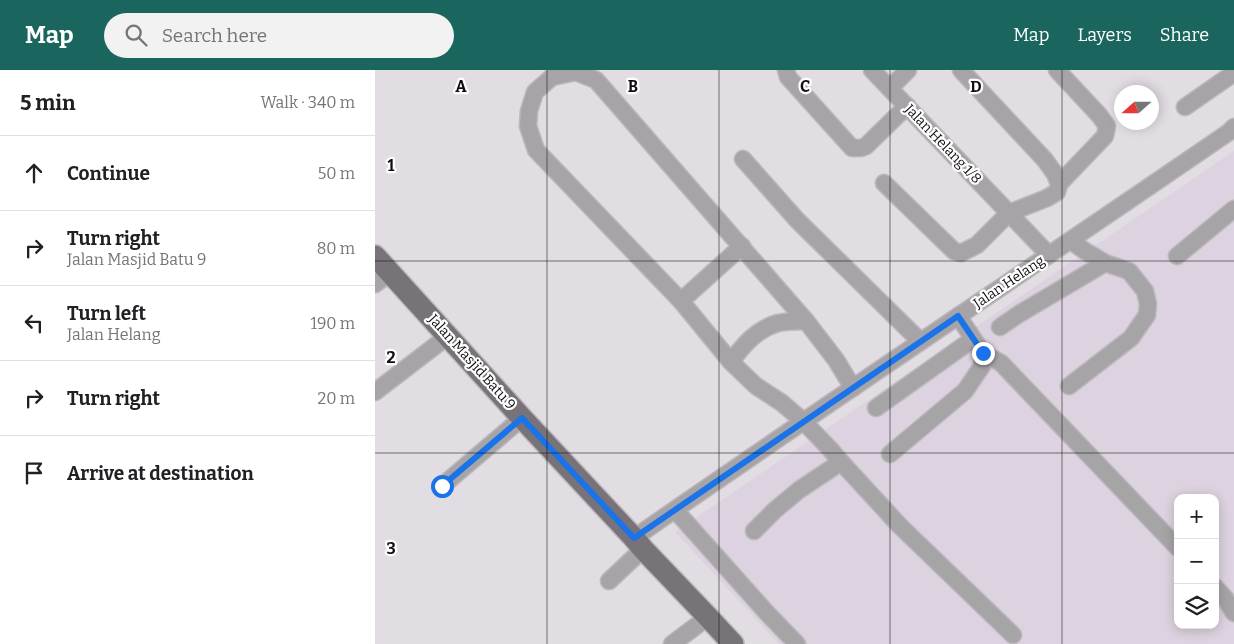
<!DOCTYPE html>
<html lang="en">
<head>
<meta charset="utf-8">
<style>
	body { margin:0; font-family:Bitter,serif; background:#f2f2f2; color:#202124 }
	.controls { position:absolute; right:15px; bottom:15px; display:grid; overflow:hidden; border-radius:10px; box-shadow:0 2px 12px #0003 }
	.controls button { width:45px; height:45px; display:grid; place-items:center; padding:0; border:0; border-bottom:1px solid #e0e0e0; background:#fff; color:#202124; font:25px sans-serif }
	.compass { position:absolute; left:739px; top:15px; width:45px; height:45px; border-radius:50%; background:#fff; box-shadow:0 2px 12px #0003; rotate:249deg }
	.stop { position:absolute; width:15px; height:15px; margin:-11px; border:4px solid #1a73e8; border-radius:50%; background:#fff }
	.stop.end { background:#1a73e8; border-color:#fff; box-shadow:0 1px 5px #0008 }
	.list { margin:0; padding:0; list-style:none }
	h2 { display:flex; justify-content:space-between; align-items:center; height:65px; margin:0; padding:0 20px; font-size:21px }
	h2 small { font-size:16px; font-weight:400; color:#757577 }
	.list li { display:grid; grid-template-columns:32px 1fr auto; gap:15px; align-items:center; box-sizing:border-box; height:75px; padding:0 20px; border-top:1px solid #e0e0e0 }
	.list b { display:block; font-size:19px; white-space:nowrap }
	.list p { margin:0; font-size:16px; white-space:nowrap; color:#757577 }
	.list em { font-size:16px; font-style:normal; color:#757577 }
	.icon { flex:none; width:28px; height:28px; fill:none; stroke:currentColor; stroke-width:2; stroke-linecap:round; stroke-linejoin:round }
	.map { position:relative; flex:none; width:859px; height:574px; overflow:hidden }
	header { display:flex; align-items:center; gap:30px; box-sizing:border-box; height:70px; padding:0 25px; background:#1a665f; color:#fff }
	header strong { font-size:24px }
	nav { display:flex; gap:28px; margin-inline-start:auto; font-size:18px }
	.search { width:350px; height:45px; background:#f2f2f2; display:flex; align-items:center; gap:12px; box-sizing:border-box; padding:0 18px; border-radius:28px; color:#757577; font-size:19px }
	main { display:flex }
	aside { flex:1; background:#fff }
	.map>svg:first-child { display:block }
	.built { fill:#ddd2df; fill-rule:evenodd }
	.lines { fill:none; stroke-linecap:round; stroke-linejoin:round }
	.minor-casing { stroke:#bcb8bd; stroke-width:19 }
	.major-casing { stroke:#bcb8bd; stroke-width:24 }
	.minor { stroke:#a7a4a7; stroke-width:16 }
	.major { stroke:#787379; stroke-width:21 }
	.route { stroke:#1a73e8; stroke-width:6 }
	.grid { fill:none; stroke:#100e10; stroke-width:1; stroke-opacity:0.55 }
	.labels { text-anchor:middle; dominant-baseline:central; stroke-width:4.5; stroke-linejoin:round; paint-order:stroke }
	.street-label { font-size:14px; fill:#100e10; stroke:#fff }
	.grid-label { font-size:16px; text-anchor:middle; font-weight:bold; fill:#100e10; stroke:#fff; stroke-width:4.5; stroke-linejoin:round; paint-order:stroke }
</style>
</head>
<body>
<header>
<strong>Map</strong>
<div class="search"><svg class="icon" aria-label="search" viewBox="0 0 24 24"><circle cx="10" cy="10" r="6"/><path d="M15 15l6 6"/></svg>Search here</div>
<nav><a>Map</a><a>Layers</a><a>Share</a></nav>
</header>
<main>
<aside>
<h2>5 min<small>Walk · 340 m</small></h2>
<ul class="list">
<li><svg class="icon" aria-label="ahead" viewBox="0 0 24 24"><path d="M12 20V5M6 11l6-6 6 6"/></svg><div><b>Continue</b></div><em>50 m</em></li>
<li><svg class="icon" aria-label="right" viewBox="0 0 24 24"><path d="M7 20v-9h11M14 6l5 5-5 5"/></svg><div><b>Turn right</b><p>Jalan Masjid Batu 9</p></div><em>80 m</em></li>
<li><svg class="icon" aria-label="left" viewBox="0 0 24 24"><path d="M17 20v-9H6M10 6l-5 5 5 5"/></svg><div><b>Turn left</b><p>Jalan Helang</p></div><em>190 m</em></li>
<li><svg class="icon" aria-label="right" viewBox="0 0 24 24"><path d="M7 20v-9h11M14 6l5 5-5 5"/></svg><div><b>Turn right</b></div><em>20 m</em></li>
<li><svg class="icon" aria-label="arrive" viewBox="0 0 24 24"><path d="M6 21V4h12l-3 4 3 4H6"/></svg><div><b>Arrive at destination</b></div></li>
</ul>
</aside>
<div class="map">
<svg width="859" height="574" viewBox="0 0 859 574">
	<rect width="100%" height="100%" fill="#e2dde3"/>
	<!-- built -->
	<path class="built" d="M859 81V574H404L300 462ZM803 428H840V555H803Z"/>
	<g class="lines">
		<!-- minor casing -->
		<g class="minor-casing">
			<g id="minor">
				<polyline points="411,0 413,7 477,78 486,78 491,76 532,36"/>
				<polyline points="497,0 674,185"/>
				<polyline points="682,0 724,45 732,56 730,66 684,114"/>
				<polyline points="515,18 533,0"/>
				<polyline points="810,37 859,3"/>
				<polyline points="368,89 422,150 545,271"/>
				<polyline points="509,113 579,181 586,183 602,175 634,143 672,128 682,122 684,114 680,104 670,90 586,0"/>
				<polyline points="802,186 859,139"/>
				<polyline points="0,214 15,203"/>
				<polyline points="306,231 367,176"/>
				<polyline points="583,246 608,283 626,293 803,478"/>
				<polyline points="625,257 644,244 730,193"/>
				<path d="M356 292C368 275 382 259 403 253 412 251 422 251 431 251"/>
				<polyline points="694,316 756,268 772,245 773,234 770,221 754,201 730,193 710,181 696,171"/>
				<polyline points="478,318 461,290 431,251 221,10 201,2 177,7 160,22 154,41 153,56 161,80 306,231 356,292 381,316 407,333 428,351 455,379 466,392 525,456 638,565"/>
				<polyline points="0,322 73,266"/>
				<polyline points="501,338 598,269"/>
				<polyline points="515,384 590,321 607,296 608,283"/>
				<polyline points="67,416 147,348"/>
				<polyline points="300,440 392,543 422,574"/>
				<polyline points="379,461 400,440 424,420 466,392"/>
				<path d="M259 468C456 331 656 198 854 62L859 57"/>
				<polyline points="234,511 268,479"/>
				<polyline points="840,517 850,528 859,543"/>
				<polyline points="297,574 333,547"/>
			</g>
		</g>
		<!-- major casing -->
		<g class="major-casing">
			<polyline id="major" points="0,186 147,348 259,468 268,479 333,547 358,574"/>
		</g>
		<!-- minor -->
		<use href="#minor" class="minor"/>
		<!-- major -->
		<use href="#major" class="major"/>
	</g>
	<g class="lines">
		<!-- route -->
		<polyline class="route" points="67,416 147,348 259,468 583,246 608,283"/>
	</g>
	<!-- grid -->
	<path class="grid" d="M172 0V574M344 0V574M515 0V574M687 0V574M0 191H859M0 383H859"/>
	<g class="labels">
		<!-- street labels -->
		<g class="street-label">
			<text transform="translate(568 74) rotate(46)">Jalan Helang 1/8</text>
			<text transform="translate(634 212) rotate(-34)">Jalan Helang</text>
			<text transform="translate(97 292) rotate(48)">Jalan Masjid Batu 9</text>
		</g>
	</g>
	<g class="grid-label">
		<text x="86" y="22">A</text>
		<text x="258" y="22">B</text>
		<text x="430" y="22">C</text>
		<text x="601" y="22">D</text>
		<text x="16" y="101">1</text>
		<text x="16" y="293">2</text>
		<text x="16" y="484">3</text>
	</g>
</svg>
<div class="controls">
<button>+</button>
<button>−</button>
<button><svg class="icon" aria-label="layers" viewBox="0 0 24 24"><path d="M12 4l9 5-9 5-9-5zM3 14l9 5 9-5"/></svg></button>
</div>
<svg class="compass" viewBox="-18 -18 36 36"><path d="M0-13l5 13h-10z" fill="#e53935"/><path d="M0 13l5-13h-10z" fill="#757577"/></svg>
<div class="stop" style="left:67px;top:416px"></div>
<div class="stop end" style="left:608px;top:283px"></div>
</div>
</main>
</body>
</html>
